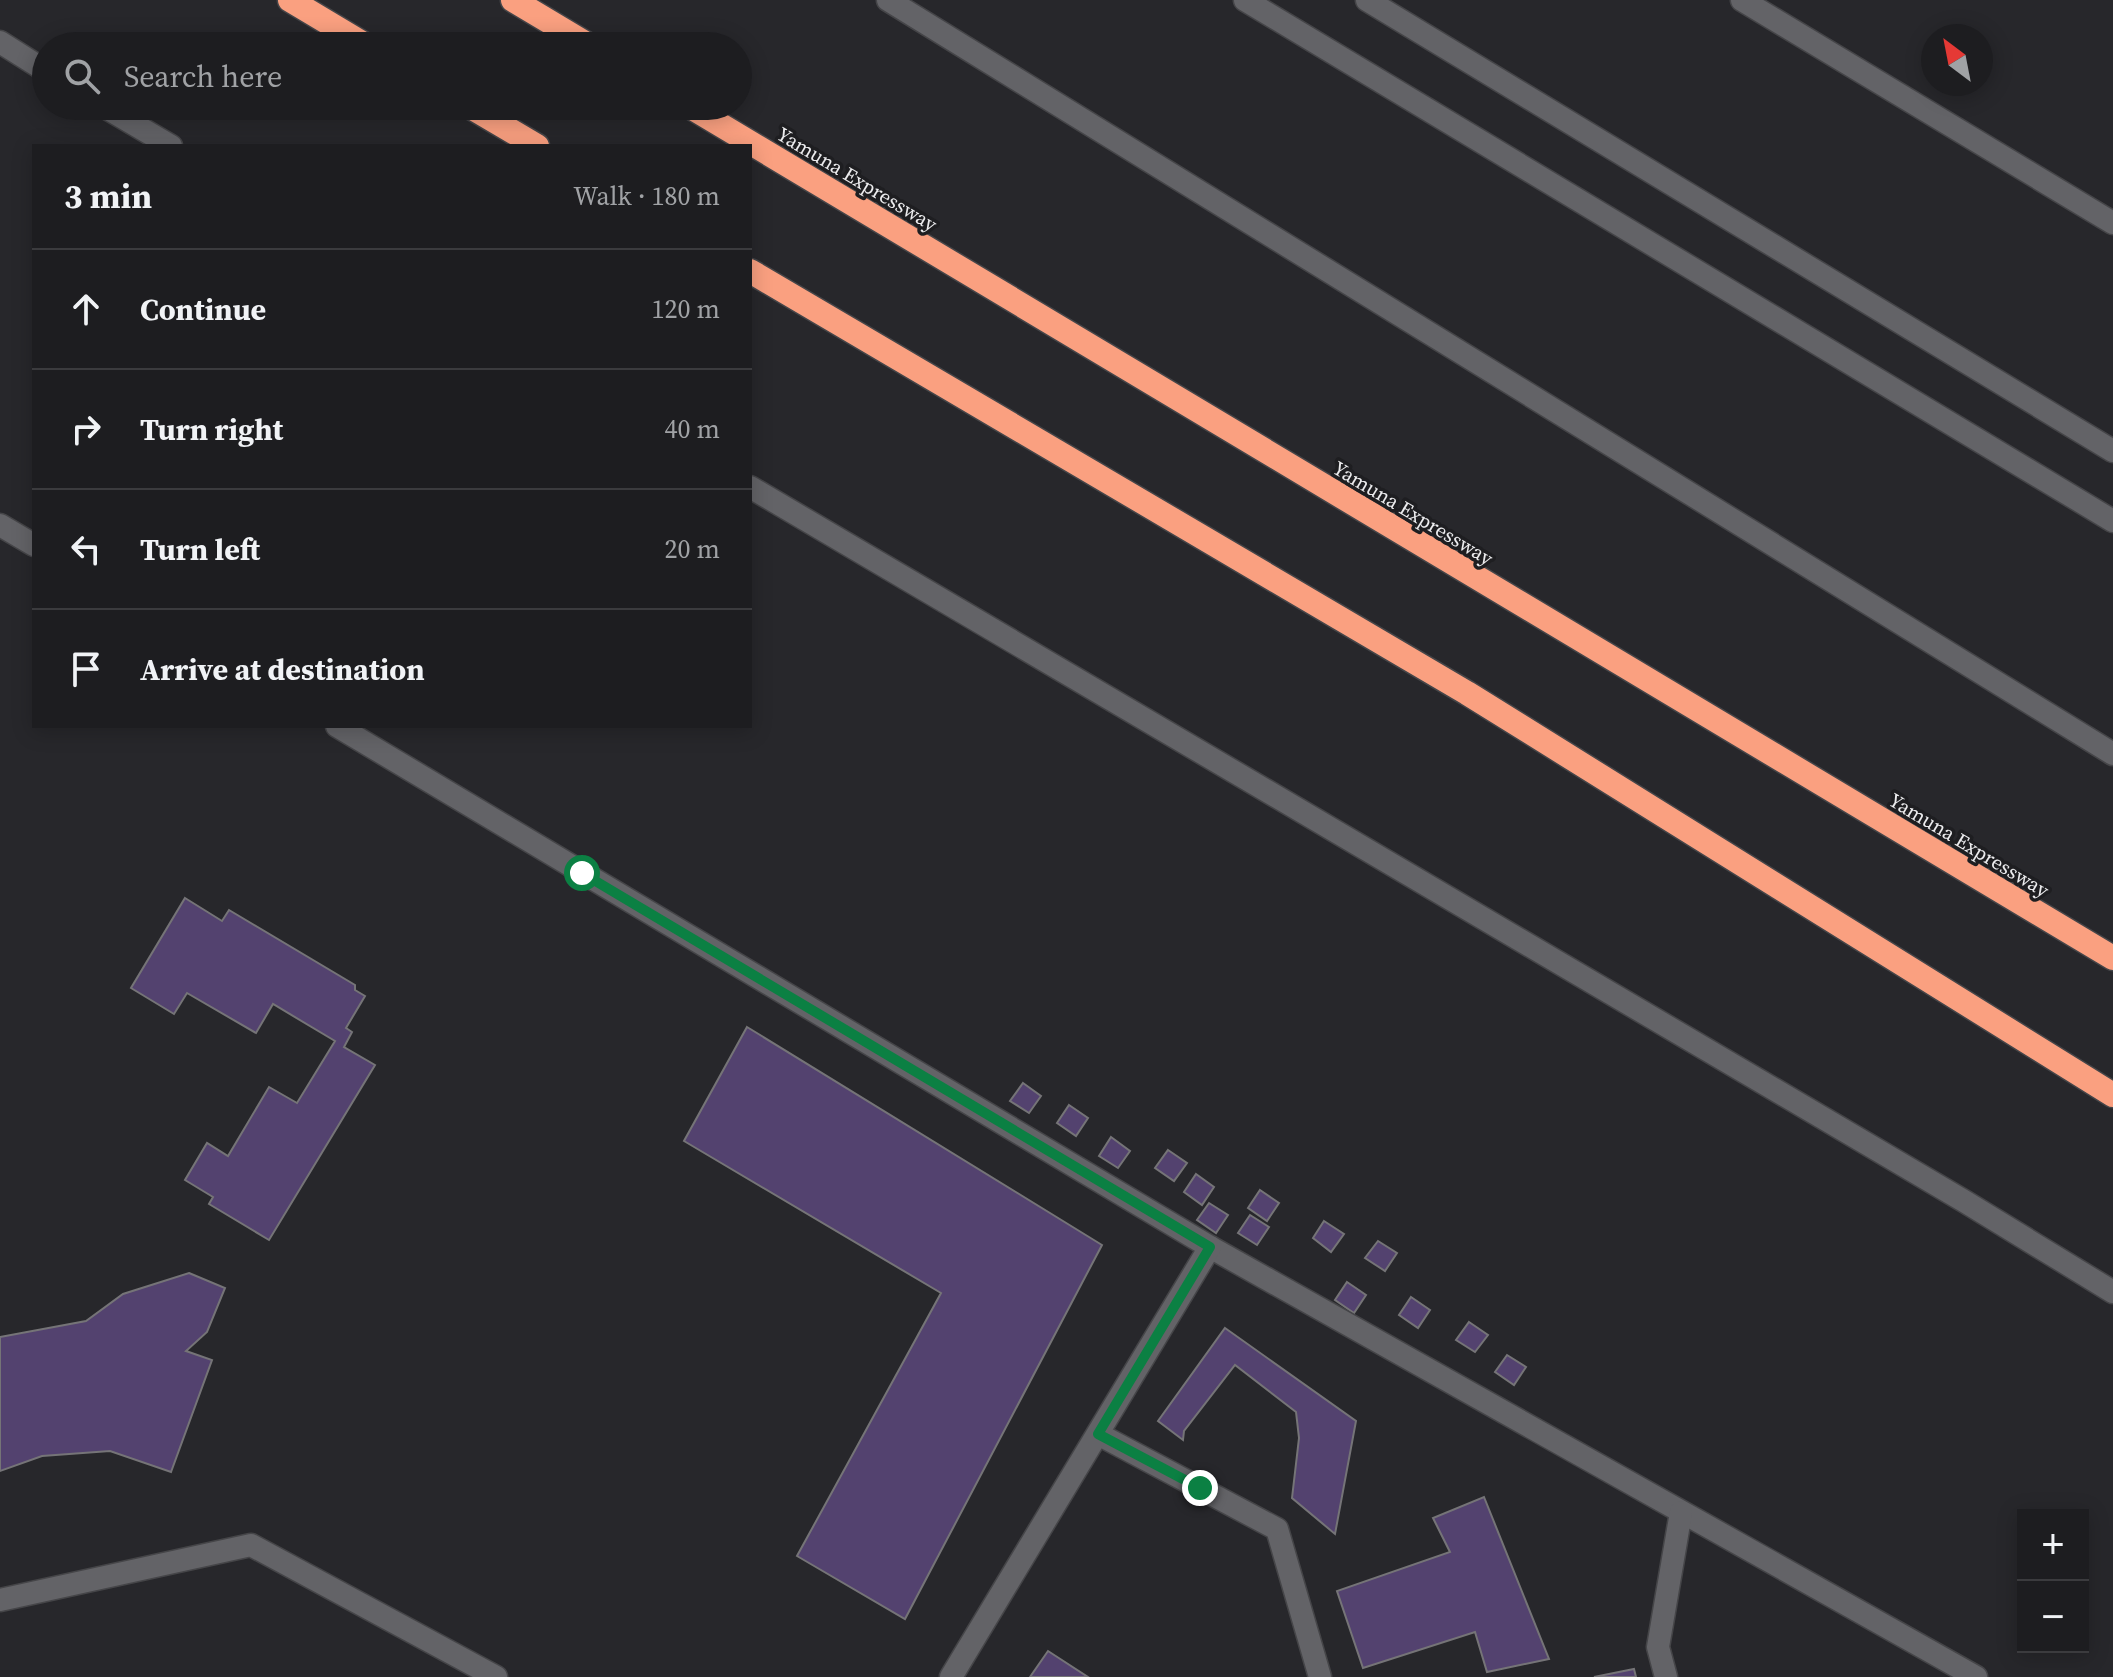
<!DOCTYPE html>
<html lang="en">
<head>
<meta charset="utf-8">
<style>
	body { margin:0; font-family:"Source Serif 4",serif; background:#2a2a2d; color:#f1f3f6 }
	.controls { position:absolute; right:24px; bottom:24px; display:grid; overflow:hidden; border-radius:0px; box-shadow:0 4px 20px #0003 }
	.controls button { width:72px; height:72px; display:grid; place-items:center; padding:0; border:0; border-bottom:2px solid #3b3b3e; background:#1d1d20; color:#f1f3f6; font:40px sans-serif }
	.compass { position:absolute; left:1921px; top:24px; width:72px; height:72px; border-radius:50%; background:#1d1d20; box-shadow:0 4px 20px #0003; rotate:328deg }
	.stop { position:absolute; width:24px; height:24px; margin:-18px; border:6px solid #0b8043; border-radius:50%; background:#fff }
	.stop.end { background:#0b8043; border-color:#fff; box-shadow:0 2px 8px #0008 }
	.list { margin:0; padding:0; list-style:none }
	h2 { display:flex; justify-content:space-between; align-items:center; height:104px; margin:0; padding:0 32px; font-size:34px }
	h2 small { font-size:26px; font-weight:400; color:#a0a2a5 }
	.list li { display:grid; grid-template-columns:52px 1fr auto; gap:24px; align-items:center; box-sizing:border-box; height:120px; padding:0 32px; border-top:2px solid #3b3b3e }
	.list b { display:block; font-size:30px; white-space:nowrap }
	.list em { font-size:26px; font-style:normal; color:#a0a2a5 }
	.icon { flex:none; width:44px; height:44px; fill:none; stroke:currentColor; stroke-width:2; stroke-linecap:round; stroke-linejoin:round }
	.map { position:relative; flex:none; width:2113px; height:1677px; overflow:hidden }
	.search { position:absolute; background:#1d1d20; box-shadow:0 4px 20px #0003; left:32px; top:32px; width:720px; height:88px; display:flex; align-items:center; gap:20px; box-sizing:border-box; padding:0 28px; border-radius:44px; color:#a0a2a5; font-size:30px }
	.panel { position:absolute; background:#1d1d20; box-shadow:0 4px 20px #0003; left:32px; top:144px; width:720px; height:584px; border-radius:0px }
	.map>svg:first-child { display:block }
	.building { fill:#53426f; stroke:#757477; stroke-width:2 }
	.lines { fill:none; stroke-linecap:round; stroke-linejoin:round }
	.minor-casing { stroke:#454548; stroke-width:25 }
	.tertiary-casing { stroke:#454548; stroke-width:25 }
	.secondary-casing { stroke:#454548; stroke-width:25 }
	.motorway-casing { stroke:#454548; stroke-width:27 }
	.minor { stroke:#636367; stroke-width:22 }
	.tertiary { stroke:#636367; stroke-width:22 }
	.secondary { stroke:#636367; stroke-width:22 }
	.motorway { stroke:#faa080; stroke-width:24 }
	.route { stroke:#0b8043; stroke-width:10 }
	.labels { text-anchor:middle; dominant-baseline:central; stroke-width:7; stroke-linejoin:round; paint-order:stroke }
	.street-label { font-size:20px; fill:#ececee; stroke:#1e1e21 }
</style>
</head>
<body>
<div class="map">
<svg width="2113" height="1677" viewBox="0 0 2113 1677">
	<rect width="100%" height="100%" fill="#27272b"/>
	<!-- building -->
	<g class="building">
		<polygon points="185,898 222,921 229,910 355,985 355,990 365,996 346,1028 352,1032 344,1047 375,1065 269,1240 209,1204 213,1197 185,1180 207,1143 228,1156 269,1087 297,1103 335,1041 273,1004 256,1033 187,993 174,1014 131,988"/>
		<polygon points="747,1027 1102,1245 905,1619 797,1556 941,1293 684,1141"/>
		<polygon points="1023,1083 1041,1096 1029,1113 1010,1101"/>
		<polygon points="1069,1105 1088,1118 1076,1136 1057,1123"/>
		<polygon points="1111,1137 1130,1151 1118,1168 1099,1156"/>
		<polygon points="1168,1150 1187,1163 1174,1181 1155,1168"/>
		<polygon points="1196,1174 1214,1187 1202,1205 1184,1192"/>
		<polygon points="1260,1190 1279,1203 1267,1221 1248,1208"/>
		<polygon points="1209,1203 1228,1215 1216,1233 1197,1220"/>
		<polygon points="1250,1215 1269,1227 1257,1245 1238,1233"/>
		<polygon points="1324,1221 1344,1234 1331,1252 1313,1238"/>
		<polygon points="1378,1241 1397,1253 1385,1271 1365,1258"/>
		<polygon points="189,1273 225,1288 207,1332 186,1351 212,1360 171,1472 110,1451 42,1456 0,1471 0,1337 86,1321 123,1294"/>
		<polygon points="1347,1282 1366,1295 1354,1313 1335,1300"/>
		<polygon points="1411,1297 1430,1310 1418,1328 1399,1315"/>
		<polygon points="1469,1322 1488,1335 1475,1352 1456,1340"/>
		<polygon points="1225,1328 1356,1421 1335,1534 1292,1498 1299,1438 1296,1412 1235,1365 1184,1431 1183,1440 1158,1421"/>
		<polygon points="1507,1355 1526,1367 1514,1385 1495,1372"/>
		<polygon points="1484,1497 1549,1659 1487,1672 1475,1632 1363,1668 1337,1591 1450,1552 1433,1518"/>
		<polygon points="1048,1651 1088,1677 1030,1677"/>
		<polygon points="1634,1669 1636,1677 1594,1677"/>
	</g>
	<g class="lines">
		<!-- minor casing -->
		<g class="minor-casing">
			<g id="minor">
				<polyline points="1742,0 2113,223"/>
				<polyline points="0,525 34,545"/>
				<polyline points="337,726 1210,1247 1976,1677"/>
				<polyline points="1098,1434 1277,1529 1320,1677"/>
				<polyline points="0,1600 251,1545 496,1677"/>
				<polyline points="951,1677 1210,1247"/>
				<polyline points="1666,1677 1658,1647 1681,1512"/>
			</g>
		</g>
		<!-- tertiary casing -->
		<g class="tertiary-casing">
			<g id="tertiary">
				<polyline points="888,0 2113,754"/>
				<polyline points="0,42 46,71"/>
				<polyline points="103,106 171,146"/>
				<polyline points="750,487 1964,1201 2113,1292"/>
			</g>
		</g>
		<!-- secondary casing -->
		<g class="secondary-casing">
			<g id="secondary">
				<polyline points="1245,0 2113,521"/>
				<polyline points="1367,0 2113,451"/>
			</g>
		</g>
		<!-- motorway casing -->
		<g class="motorway-casing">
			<g id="motorway">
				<polyline points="290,0 367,46"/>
				<polyline points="513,0 590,46"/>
				<polyline points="469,106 537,146"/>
				<polyline points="689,106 2113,958"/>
				<polyline points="750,271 1467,693 2113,1095"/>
			</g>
		</g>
		<!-- minor -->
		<use href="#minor" class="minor"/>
		<!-- tertiary -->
		<use href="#tertiary" class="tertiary"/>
		<!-- secondary -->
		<use href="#secondary" class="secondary"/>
		<!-- motorway -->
		<use href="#motorway" class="motorway"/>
	</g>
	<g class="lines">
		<!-- route -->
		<polyline class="route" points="582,873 1210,1247 1098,1434 1200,1488"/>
	</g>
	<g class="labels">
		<!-- street labels -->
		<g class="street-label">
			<text transform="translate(857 179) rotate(31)">Yamuna Expressway</text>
			<text transform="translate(1413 513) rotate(31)">Yamuna Expressway</text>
			<text transform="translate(1969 845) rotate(31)">Yamuna Expressway</text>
		</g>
	</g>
</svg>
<div class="controls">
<button>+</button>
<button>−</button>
</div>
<svg class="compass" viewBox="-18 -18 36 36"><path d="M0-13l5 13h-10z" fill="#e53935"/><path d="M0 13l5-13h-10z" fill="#a0a2a5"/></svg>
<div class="stop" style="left:582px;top:873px"></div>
<div class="stop end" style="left:1200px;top:1488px"></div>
<div class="search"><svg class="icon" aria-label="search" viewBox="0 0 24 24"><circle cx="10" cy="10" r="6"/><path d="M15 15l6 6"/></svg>Search here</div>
<section class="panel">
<h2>3 min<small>Walk · 180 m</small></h2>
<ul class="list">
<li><svg class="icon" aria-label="ahead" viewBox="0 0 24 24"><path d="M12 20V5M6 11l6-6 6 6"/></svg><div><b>Continue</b></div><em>120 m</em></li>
<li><svg class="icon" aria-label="right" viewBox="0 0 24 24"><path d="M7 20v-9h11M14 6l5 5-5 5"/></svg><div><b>Turn right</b></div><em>40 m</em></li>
<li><svg class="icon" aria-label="left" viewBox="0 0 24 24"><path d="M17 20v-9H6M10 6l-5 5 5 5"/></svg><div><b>Turn left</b></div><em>20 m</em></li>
<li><svg class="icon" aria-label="arrive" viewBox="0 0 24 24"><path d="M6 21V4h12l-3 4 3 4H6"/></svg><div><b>Arrive at destination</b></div></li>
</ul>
</section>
</div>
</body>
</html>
